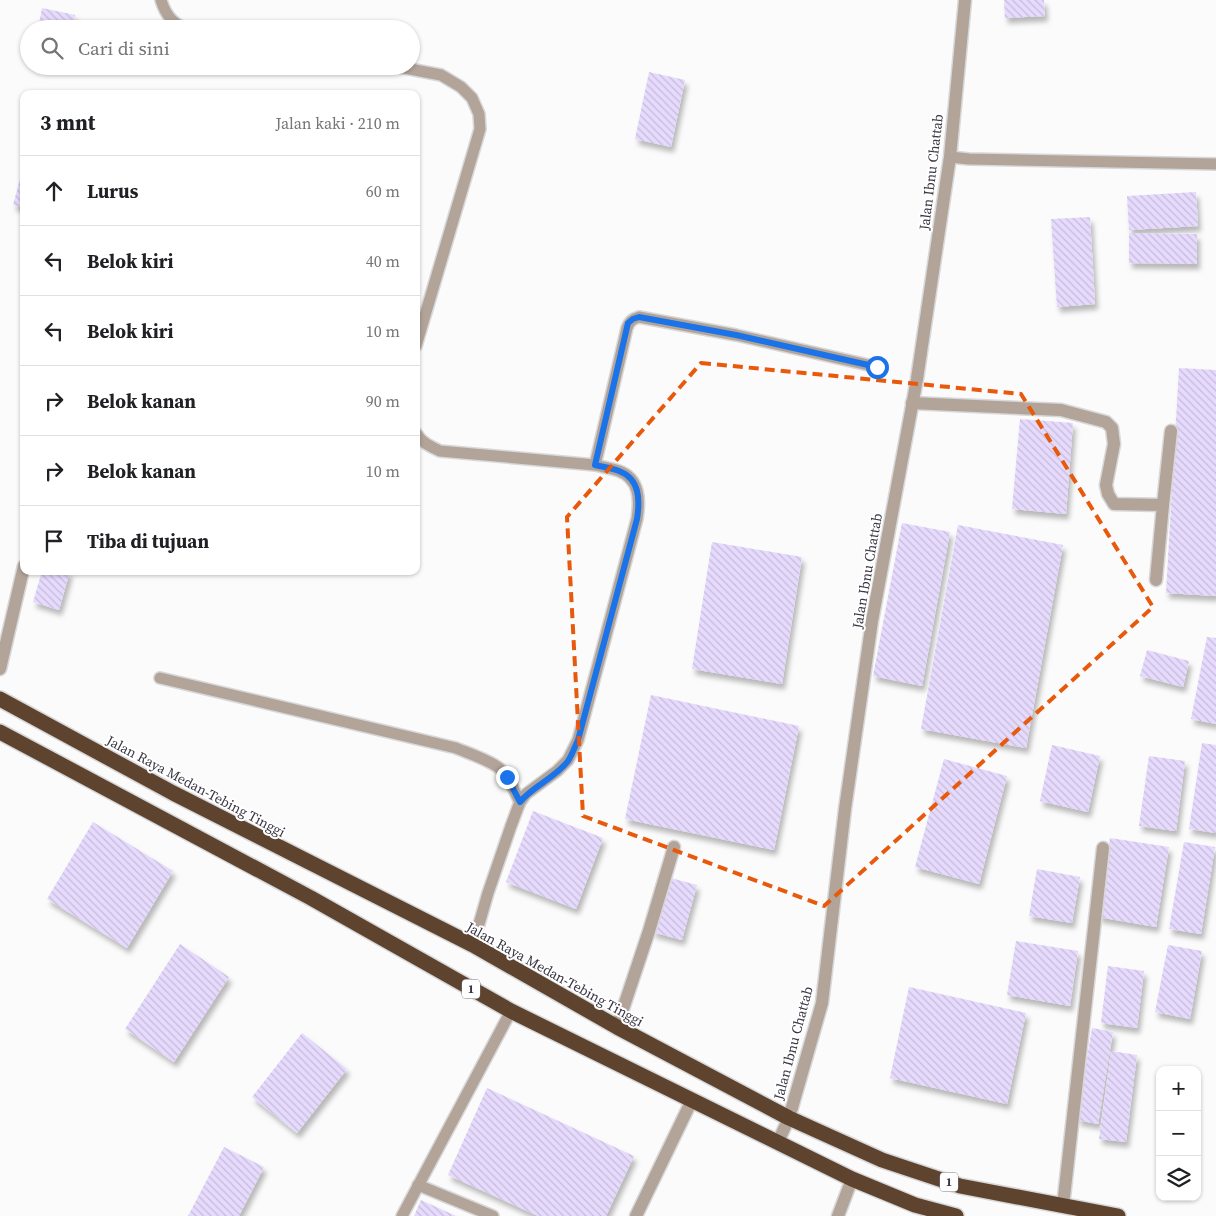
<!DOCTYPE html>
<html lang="id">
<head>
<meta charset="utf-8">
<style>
	body { margin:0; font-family:"Source Serif 4",serif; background:#f6f6f6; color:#202124 }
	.controls { position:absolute; right:15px; bottom:15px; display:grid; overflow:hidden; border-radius:10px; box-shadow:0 1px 4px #0004 }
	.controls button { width:45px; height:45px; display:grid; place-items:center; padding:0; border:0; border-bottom:1px solid #e0e0e0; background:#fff; color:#202124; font:25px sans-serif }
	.stop { position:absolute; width:15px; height:15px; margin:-11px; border:4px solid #1a73e8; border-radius:50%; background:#fff }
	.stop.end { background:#1a73e8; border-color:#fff; box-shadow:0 1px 5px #0008 }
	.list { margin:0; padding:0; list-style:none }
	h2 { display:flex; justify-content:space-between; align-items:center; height:65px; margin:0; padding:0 20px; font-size:21px }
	h2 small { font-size:16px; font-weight:400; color:#757577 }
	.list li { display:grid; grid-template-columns:32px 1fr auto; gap:15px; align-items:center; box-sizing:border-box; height:70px; padding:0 20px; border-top:1px solid #e0e0e0 }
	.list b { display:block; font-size:19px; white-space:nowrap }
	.list em { font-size:16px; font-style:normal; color:#757577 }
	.icon { flex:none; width:28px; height:28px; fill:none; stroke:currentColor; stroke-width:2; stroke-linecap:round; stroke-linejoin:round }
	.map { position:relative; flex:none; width:1216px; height:1216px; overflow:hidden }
	.search { position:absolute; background:#fff; box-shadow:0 1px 4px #0004; left:20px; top:20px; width:400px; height:55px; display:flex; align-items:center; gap:12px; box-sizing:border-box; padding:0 18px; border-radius:28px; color:#757577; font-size:19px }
	.panel { position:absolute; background:#fff; box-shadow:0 1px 4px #0004; left:20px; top:90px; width:400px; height:485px; border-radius:10px }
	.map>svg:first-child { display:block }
	.building { fill:url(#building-back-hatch); filter:url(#shadow) }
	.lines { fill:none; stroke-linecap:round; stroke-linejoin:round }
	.lane-casing { stroke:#d8d8da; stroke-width:14 }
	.street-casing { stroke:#d8d8da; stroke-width:15 }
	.highway-casing { stroke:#d8d8da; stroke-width:18 }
	.lane { stroke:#b2a499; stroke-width:11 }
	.street { stroke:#b2a499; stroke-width:12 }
	.highway { stroke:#5e432e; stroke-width:15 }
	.route { stroke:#1a73e8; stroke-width:6 }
	.marked { fill:none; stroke:#e8590c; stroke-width:4; stroke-dasharray:10 6; stroke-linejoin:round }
	.labels { text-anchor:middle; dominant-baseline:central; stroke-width:4; stroke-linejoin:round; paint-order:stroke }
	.shield { fill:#fff; stroke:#75727b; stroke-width:1 }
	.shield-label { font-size:12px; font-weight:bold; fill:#3a3643 }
	.street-label { font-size:14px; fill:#3a3643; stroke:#fff }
</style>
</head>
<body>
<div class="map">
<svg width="1216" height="1216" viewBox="0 0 1216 1216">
	<defs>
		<pattern id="building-back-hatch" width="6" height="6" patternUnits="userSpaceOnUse" patternTransform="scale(1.25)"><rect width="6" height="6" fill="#e6dafd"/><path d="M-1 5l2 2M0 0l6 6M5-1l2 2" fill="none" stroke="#c6bcda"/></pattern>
		<filter id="shadow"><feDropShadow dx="3" dy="5.5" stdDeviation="2.5" flood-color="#0004"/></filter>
	</defs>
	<rect width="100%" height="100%" fill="#fbfbfb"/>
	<!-- building -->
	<g class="building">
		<polygon points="1004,0 1044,0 1045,16 1005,18"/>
		<polygon points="42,8 75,15 73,29 38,29"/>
		<polygon points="649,72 685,80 671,147 635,139"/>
		<polygon points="23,168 24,168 24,208 13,205"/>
		<polygon points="1196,192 1198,226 1129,230 1127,196"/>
		<polygon points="1090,217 1095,304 1057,307 1051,219"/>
		<polygon points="1129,233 1197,234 1197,264 1129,263"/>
		<polygon points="1179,368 1216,370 1216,596 1166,593"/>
		<polygon points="1020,419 1073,423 1066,514 1012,509"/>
		<polygon points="902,523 950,532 922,686 873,676"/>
		<polygon points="958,525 1063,545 1026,748 921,729"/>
		<polygon points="712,542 802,557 782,684 692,669"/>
		<polygon points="42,571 70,571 59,610 33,602"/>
		<polygon points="1207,637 1216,638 1216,724 1191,719"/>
		<polygon points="1147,650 1189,661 1183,687 1140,676"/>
		<polygon points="651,695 799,726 774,850 625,819"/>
		<polygon points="1202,743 1216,745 1216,833 1189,829"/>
		<polygon points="1052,745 1100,756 1088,812 1040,801"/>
		<polygon points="1149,756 1185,761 1176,831 1139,826"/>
		<polygon points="944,759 1007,776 979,884 915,867"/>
		<polygon points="533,811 603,838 576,909 506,882"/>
		<polygon points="93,822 173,871 127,948 47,899"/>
		<polygon points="1110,838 1169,847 1156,927 1098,917"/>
		<polygon points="1184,842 1215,847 1201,934 1169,929"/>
		<polygon points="1037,869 1080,877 1072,923 1029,916"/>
		<polygon points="667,877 697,885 682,940 652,932"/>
		<polygon points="1016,941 1078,951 1070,1006 1007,995"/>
		<polygon points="180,944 229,977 174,1062 125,1029"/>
		<polygon points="1168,945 1202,951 1190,1019 1155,1012"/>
		<polygon points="1108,966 1144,971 1137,1028 1101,1023"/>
		<polygon points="909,987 1026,1013 1007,1104 890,1078"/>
		<polygon points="1092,1028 1113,1032 1098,1124 1077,1120"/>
		<polygon points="302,1033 347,1069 297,1133 252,1097"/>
		<polygon points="1111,1051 1137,1055 1126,1142 1099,1139"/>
		<polygon points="487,1088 634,1156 606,1216 538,1216 448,1175"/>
		<polygon points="224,1147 264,1167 239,1216 188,1216"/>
		<polygon points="421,1200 456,1216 414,1216"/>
	</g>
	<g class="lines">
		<!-- lane casing -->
		<g class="lane-casing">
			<g id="lane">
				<path d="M161 0C165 14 174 26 189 29"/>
				<polyline points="394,66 441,75 461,87 472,98 479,114 480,129 416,346"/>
				<polyline points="950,157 969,159 1216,164"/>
				<path d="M416 433C422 443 430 446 440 451L595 465C603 467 611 468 619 471 640 479 640 500 637 519L578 740 568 760 557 771 526 794 520 802 511 826 488 893 473 945"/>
				<path d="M595 465 627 328C629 322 632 319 639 317L736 335 877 367"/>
				<path d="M160 678 456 748C468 753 489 760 499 768 509 776 514 791 520 802"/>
				<polyline points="418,1185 493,1216"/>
				<polyline points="402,1216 511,1011"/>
			</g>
		</g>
		<!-- street casing -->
		<g class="street-casing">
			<g id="street">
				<polyline points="912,403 1061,410 1106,422 1112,428 1114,444 1106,485 1108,494 1114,504 1163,505 1156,580"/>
				<polyline points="1163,505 1171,431"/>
				<polyline points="0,669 24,566"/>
				<polyline points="617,1027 649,931 674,847"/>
				<polyline points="778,1142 789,1118 822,1003 845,809 872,621 917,379 950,157 965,0"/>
				<polyline points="1063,1206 1103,848"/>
				<polyline points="636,1216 692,1100"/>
				<polyline points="838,1216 852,1179"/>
			</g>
		</g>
		<!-- highway casing -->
		<g class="highway-casing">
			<g id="highway">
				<polyline points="0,699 173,793 473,945 617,1027 789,1118 882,1160 960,1186 1118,1216"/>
				<polyline points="0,732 311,898 511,1011 852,1179 915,1205 956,1216"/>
			</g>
		</g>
		<!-- lane -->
		<use href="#lane" class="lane"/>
		<!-- street -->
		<use href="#street" class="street"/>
		<!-- highway -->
		<use href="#highway" class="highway"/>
	</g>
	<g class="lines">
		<!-- route -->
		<path class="route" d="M507 777 520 802C533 786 555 778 568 761 572 755 575 746 578 740L637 519C640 500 640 479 619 471 611 468 603 467 595 465L628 323 633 319 639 317 736 335 877 367"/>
	</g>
	<!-- marked area -->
	<path class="marked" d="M701 363 1021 394 1153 607 824 906 583 816 567 517Z"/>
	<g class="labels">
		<!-- shield labels -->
		<g class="shield">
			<rect x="462" y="979.5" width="18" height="19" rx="4"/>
			<rect x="940" y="1172.5" width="18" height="19" rx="4"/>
		</g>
		<g class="shield-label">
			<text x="471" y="989">1</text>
			<text x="949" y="1182">1</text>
		</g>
		<!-- street labels -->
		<g class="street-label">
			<text transform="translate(931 172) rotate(-83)">Jalan Ibnu Chattab</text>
			<text transform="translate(867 571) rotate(-80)">Jalan Ibnu Chattab</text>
			<text transform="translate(196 786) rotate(28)">Jalan Raya Medan-Tebing Tinggi</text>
			<text transform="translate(555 974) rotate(29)">Jalan Raya Medan-Tebing Tinggi</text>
			<text transform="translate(793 1043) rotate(-75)">Jalan Ibnu Chattab</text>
		</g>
	</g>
</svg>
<div class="controls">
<button>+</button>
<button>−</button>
<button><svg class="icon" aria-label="layers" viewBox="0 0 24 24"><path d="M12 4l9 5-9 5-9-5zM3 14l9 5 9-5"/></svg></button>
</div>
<div class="stop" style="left:877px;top:367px"></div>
<div class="stop end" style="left:507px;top:777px"></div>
<div class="search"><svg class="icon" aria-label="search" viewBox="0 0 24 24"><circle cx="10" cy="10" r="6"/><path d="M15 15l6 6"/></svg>Cari di sini</div>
<section class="panel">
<h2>3 mnt<small>Jalan kaki · 210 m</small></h2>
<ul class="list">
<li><svg class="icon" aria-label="ahead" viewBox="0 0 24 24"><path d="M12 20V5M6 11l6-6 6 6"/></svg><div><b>Lurus</b></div><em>60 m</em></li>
<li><svg class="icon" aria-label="left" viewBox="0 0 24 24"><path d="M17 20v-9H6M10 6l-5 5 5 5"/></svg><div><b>Belok kiri</b></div><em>40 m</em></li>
<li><svg class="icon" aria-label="left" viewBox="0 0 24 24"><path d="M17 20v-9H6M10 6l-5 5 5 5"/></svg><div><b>Belok kiri</b></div><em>10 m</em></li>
<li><svg class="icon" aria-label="right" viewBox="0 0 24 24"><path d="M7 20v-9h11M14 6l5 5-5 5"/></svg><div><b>Belok kanan</b></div><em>90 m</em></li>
<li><svg class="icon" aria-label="right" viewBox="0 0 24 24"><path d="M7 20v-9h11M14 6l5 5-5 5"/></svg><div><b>Belok kanan</b></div><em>10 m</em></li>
<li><svg class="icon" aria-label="arrive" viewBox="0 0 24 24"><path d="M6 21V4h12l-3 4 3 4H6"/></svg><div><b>Tiba di tujuan</b></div></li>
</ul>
</section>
</div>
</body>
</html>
